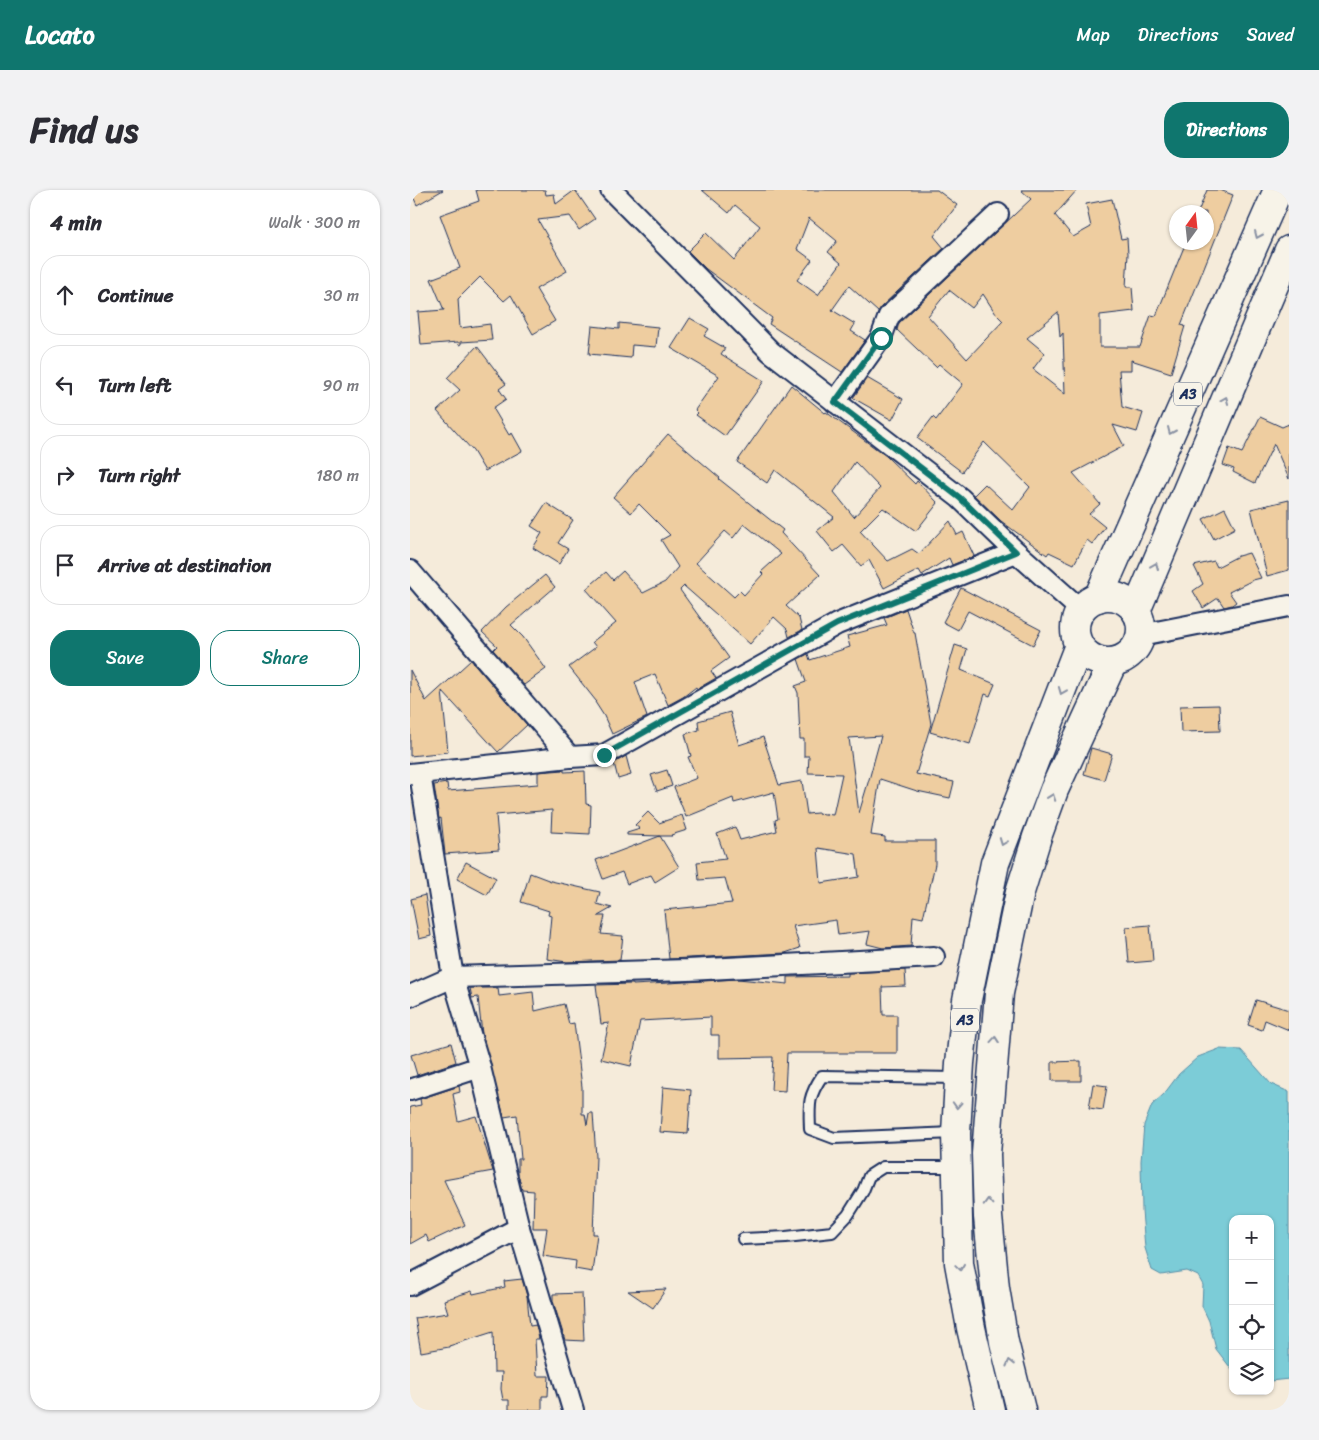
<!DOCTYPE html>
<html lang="en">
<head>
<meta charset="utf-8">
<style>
	body { margin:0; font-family:Sriracha,sans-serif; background:#f2f2f3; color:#2b2b33 }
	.controls { position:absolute; right:15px; bottom:15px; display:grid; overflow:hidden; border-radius:10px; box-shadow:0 1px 4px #0004 }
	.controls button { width:45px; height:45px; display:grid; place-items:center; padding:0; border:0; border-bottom:1px solid #e1e1e2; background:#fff; color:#2b2b33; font:25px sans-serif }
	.compass { position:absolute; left:759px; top:15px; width:45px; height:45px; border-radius:50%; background:#fff; box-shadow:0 1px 4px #0004; rotate:15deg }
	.stop { position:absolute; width:15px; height:15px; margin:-11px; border:4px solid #0f766e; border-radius:50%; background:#fff }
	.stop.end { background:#0f766e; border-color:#fff; box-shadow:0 1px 5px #0008 }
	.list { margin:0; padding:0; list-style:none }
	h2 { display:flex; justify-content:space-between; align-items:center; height:65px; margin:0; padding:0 20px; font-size:21px }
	h2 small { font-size:16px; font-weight:400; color:#7c7c81 }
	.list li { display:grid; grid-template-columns:32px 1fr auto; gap:15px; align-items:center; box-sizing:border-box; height:80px; margin:0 10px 10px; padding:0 10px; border:1px solid #e1e1e2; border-radius:20px }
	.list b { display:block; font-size:19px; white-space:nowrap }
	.list em { font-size:16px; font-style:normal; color:#7c7c81 }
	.actions { display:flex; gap:10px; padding:15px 20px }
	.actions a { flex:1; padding:11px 0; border:1px solid #0f766e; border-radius:20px; text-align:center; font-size:18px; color:#0f766e }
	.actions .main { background:#0f766e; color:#fff }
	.icon { flex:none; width:28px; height:28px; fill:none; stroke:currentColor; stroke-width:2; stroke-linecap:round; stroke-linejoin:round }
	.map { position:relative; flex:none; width:879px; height:1220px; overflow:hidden; border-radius:20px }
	header { display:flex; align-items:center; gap:30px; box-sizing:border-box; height:70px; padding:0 25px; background:#0f766e; color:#fff }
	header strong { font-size:24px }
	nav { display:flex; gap:28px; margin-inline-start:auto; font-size:18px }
	.intro { display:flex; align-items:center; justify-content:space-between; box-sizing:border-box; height:120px; padding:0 30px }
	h1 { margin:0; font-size:35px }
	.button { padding:12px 22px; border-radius:20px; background:#0f766e; color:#fff; font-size:18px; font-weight:700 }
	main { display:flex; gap:30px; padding:0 30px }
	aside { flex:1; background:#fff; border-radius:20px; box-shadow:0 1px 4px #0004 }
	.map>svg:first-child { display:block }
	.water { fill:#7cccd7; stroke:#558da7 }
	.building { fill:#eecda0; stroke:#1b2f5e; fill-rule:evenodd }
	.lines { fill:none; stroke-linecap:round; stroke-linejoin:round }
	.lane-casing { stroke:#1b2f5e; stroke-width:14 }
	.street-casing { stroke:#1b2f5e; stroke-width:24 }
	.highway-casing { stroke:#1b2f5e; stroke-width:31 }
	.lane { stroke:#f7f3e8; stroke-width:10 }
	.street { stroke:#f7f3e8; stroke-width:20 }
	.highway { stroke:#f7f3e8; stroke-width:28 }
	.oneway { stroke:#8991a3 }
	.route { stroke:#0f766e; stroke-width:6 }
	.labels { text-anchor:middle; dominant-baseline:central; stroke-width:4.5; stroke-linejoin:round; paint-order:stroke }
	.shield { fill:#f7f3e8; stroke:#5d6a87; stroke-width:1 }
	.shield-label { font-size:14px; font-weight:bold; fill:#1b2f5e }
</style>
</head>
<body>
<header>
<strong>Locato</strong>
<nav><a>Map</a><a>Directions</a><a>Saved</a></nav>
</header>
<div class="intro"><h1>Find us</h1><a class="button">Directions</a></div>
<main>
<aside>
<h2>4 min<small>Walk · 300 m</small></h2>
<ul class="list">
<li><svg class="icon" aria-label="ahead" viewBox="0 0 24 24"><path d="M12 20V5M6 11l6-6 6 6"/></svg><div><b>Continue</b></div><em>30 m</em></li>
<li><svg class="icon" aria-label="left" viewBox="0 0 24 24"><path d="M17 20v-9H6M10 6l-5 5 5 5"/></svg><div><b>Turn left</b></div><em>90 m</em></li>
<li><svg class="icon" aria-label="right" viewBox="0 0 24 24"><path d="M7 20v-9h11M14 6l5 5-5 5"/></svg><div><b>Turn right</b></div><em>180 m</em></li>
<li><svg class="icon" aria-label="arrive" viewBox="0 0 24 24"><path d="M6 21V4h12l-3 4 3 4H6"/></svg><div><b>Arrive at destination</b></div></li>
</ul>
<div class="actions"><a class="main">Save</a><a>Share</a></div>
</aside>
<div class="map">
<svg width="879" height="1220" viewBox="0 0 879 1220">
	<rect width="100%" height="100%" fill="#f5ebda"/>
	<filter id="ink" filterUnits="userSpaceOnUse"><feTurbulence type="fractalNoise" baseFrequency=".02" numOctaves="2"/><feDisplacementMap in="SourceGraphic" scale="10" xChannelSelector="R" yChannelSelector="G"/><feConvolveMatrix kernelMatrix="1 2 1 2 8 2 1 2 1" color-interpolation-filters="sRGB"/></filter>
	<g filter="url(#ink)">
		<!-- water -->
		<polygon class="water" points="809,859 831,860 861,894 879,902 879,1189 860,1191 860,1029 823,1029 823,1181 806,1159 799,1131 792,1116 793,1095 788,1086 777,1081 751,1085 742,1080 735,1058 732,1021 731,971 734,935 742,915 754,904 769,884 788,867"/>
		<!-- building -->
		<g class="building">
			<polygon points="0,0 33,0 7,15"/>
			<polygon points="66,0 135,0 136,5 144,4 146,14 165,0 185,29 169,40 160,26 128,30 157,81 126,99 145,131 123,144 101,105 94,111 70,87 48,109 50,138 80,134 82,150 51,152 51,154 49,155 48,152 11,155 8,122 34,120 21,89 50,78 30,25 69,11"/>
			<path d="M292 0H527L547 15 524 46 534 58 471 117 468 122 439 96 422 120 445 134 441 141 455 150 432 182 359 134 362 128 296 79 278 61 296 43 324 70 350 36 325 15 319 23ZM399 28 427 51 418 62 431 73 408 105 387 90 402 70 387 59Z"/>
			<path d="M611 0H667L645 25 663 47 681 37 676 14 702 9 711 49 717 48 718 64 716 97H722L724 121 690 125V157H730L741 125 746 126 776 52H796V22H788L797 0H810L823 5 771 135 775 136 761 183 721 170V180H709L712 217 733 223 727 242 703 235 714 256 663 283 690 314 679 324 695 337 682 354 677 350 664 374 639 362 637 365 591 331 564 305 575 294 603 320 620 297 574 252 552 282 507 248 523 227 526 230 553 194 529 174 526 177 487 140 489 133 621 9ZM539 100 562 118 573 104 586 124 593 131 557 169 518 126ZM648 122 650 147 653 143 655 204 623 179 635 163 617 148Z"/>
			<polygon points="280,128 299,139 294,146 315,158 311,164 354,191 315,246 286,225 288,223 285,220 309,186 261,158"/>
			<polygon points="209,133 248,137 246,157 222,155 221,168 179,164 182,136 209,139"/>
			<polygon points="67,156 96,194 89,199 96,209 83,218 99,245 102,243 112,261 75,281 63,261 27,221 50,200 37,188"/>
			<polygon points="457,188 493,209 482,230 443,208"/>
			<path d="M381 195 415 223 416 222 476 266 505 294 507 291 528 313 506 341 473 318 450 341 478 371 502 359 509 364 540 331 547 345 553 342 564 366 542 375 539 368 512 385 509 380 474 398 459 370 451 376 433 355 424 362 407 341 424 327 365 280 357 293 327 272ZM445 272 470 298 444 327 424 302Z"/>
			<polygon points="850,227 872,237 879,234 879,289 864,254 845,293 823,282 824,279 813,275 819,258 832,263"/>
			<path d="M258 244 310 288 309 289 373 340 371 343 410 385 376 416 389 428 392 440 379 447 377 439 364 427 340 454 274 396 270 400 319 468 301 481 306 488 287 499 286 497 273 507 258 515 245 484 225 492 237 527 202 544 194 526 185 512 186 511 159 477 186 457 182 452 206 433 176 399 196 382 203 390 213 381 233 403 255 392 268 377 251 350 260 345 229 314 221 323 203 307ZM334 334 371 364 351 382 353 384 334 405 330 401 324 407 286 373 315 341 323 348Z"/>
			<polygon points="879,310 879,380 857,386 841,319"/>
			<polygon points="136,313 163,330 148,353 158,359 149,374 123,358 132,343 121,336"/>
			<polygon points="815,318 825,338 804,349 793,329"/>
			<polygon points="839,363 851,388 843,390 819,402 826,412 822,415 814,417 808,408 793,418 783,401 793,394 784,376 804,371 807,377 828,366"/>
			<polygon points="135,385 145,397 101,435 113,447 136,479 114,495 83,460 87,456 72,442 96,417"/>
			<polygon points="551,398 631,440 623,455 558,421 548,440 533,432"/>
			<path d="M496 419 504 443H505L521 534 506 584 544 592 540 608 507 601 470 589 461 645 475 647V651H525V674L513 728 503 726 501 756 473 758 457 754 460 741 428 745 426 730 383 736 390 758 375 763 259 769 254 720 322 713 315 688 289 690 287 672 316 669 307 644 325 637 330 650 367 641 365 630 368 629 364 602 324 613 323 608 276 627 264 597 287 588 278 567 281 566 275 544 289 540 288 531 320 522 329 555 353 547 369 595 392 591 397 624 407 623 423 625 432 584 398 583 399 566H394V549H390L388 503 385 496 396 492 388 469 398 464 400 470 440 457 437 446 477 435 474 428ZM471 546 460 586 449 623 439 548ZM408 658 446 664 449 687 411 693Z"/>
			<polygon points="545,455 557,459 551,480 585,494 580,506 575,504 560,554 520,542"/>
			<polygon points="61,470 117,535 88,562 32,501 38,562 0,566 0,480 16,511"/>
			<polygon points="809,515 810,541 771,542 770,516"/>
			<polygon points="681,558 702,564 694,590 674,584"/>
			<polygon points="216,566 221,585 208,589 204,573"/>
			<polygon points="154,580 154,582 175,581 176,614 181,615 180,644 141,642 142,620 86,625 89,660 35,664 31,628 29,629 24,595 37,593 38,601 128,594 128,582"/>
			<polygon points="257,580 262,596 247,601 241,585"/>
			<polygon points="238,622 249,633 272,625 277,640 261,645 262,646 250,646 269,677 245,692 241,685 217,694 212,682 193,689 186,670 250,646 217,645 217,643 230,639 225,635"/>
			<polygon points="56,672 86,688 77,705 47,689"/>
			<polygon points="120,683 141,691 190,702 187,714 202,718 188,726 195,726 191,744 213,746 210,770 157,772 137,769 141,726 138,725 139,721 111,712"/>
			<polygon points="15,705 21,746 9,749 1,709"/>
			<polygon points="740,735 743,771 719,773 716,737"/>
			<polygon points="495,780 496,796 472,797 473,825 487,825 487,863 377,863 375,901 361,900 363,867 309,868 309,845 301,845 301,827 230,831 221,876 191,869 199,833 191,834 186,795 223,794 223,795 328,789 378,794 378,787 438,786 438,783"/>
			<polygon points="60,798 88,798 89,806 123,802 125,821 154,814 159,834 164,833 172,897 172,924 175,924 177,935 179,923 183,923 186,967 183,1044 187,1044 182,1082 165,1079 166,1071 133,1066 137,1038 123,1038 124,1001 112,1000 108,984 108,969 111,969 107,925 94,927 72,844 68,807 62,808"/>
			<polygon points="846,810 879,820 879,840 855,830 852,840 838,835"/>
			<polygon points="41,853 46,872 7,885 1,865"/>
			<polygon points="671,871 671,891 642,891 642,872"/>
			<polygon points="683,894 697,896 693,920 679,918"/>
			<polygon points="49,896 50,902 43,904 48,931 66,926 83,981 34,990 55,1035 19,1052 16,1045 0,1054 0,917 11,915 10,909"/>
			<polygon points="253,897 281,900 278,944 250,942"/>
			<polygon points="112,1089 117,1106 120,1136 126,1135 129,1149 125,1149 127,1186 139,1186 138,1206 132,1206 132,1220 99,1220 99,1210 93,1210 91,1199 92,1182 84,1182 83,1142 39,1156 39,1157 11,1162 5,1128 38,1123 34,1110 62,1101 63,1104 95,1097 94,1091"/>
			<polygon points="256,1099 243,1118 218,1101"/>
			<polygon points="172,1103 174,1151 155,1150 143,1111 143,1104"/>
		</g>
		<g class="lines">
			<!-- lane casing -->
			<g class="lane-casing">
				<g id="lane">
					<path d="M544 943 424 948 400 939C399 914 398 907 412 886L548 888"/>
					<polyline points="333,1049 376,1047 422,1042 438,1025 453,1001 459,986 473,977 545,977"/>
				</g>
			</g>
			<!-- street casing -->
			<g class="street-casing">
				<g id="street">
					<polyline points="201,0 361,162 550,308 606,362 671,420"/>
					<polyline points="425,212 471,148 479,126 588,24"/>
					<polyline points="0,381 160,567"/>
					<polyline points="731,445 879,416"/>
					<polyline points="0,584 160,567 194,565 427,434 606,362"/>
					<polyline points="10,584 43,787 70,877 109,1038 163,1220"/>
					<polyline points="0,806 43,787 278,780 524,767"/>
					<polyline points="0,900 70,877"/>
					<polyline points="0,1095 109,1038"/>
				</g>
			</g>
			<!-- highway casing -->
			<g class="highway-casing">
				<g id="highway">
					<circle cx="698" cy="439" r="33"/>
					<polyline points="688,408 868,0"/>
					<polyline points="726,421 879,60"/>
					<polyline points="580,1220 561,1138 549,1073 546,943 550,873 557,810 585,673 669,455"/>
					<polyline points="611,1220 594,1152 585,1098 578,1027 576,964 589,803 610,702 627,647 644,600 703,472"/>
				</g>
			</g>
			<!-- lane -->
			<use href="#lane" class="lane"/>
			<!-- street -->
			<use href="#street" class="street"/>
			<!-- highway -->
			<use href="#highway" class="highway"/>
		</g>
		<!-- one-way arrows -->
		<defs><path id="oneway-chevron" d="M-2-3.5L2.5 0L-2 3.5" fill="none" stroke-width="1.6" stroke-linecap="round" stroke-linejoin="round" transform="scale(1.25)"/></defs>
		<g class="oneway">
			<use href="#oneway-chevron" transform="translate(848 45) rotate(114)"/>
			<use href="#oneway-chevron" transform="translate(815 210) rotate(-67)"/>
			<use href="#oneway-chevron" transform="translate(761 241) rotate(114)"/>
			<use href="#oneway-chevron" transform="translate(745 376) rotate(-67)"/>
			<use href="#oneway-chevron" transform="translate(652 501) rotate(112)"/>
			<use href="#oneway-chevron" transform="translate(642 607) rotate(-70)"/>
			<use href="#oneway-chevron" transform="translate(593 652) rotate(111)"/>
			<use href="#oneway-chevron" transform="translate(585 850) rotate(-85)"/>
			<use href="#oneway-chevron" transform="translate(547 915) rotate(93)"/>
			<use href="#oneway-chevron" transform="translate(578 1012) rotate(-92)"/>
			<use href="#oneway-chevron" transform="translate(550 1077) rotate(82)"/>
			<use href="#oneway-chevron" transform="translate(600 1173) rotate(-104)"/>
		</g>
	</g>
	<g class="lines" filter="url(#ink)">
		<!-- route -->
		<polyline class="route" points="194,565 427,434 606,362 550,308 425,212 471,148"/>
	</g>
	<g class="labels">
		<!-- shield labels -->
		<g class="shield">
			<rect x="764" y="192.5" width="28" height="23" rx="4"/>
			<rect x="541" y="818.5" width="28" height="23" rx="4"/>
		</g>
		<g class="shield-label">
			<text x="778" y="204">A3</text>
			<text x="555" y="830">A3</text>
		</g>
	</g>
</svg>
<div class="controls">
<button>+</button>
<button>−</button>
<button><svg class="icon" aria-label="locate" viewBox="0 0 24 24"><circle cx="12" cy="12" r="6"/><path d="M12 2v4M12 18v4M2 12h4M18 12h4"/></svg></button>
<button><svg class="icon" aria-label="layers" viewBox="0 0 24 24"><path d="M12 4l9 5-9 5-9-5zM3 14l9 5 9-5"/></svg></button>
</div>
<svg class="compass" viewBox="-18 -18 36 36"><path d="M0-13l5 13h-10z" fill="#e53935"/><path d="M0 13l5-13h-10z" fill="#7c7c81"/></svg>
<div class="stop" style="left:471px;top:148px"></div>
<div class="stop end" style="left:194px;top:565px"></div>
</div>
</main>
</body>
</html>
